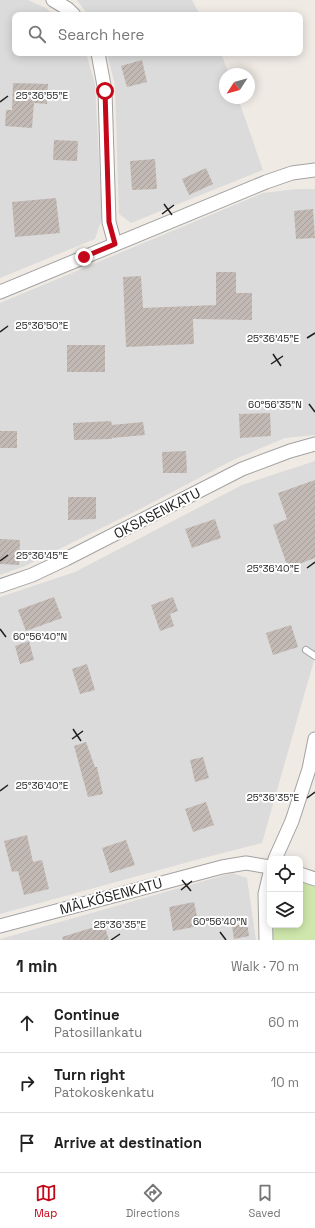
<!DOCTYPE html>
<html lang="en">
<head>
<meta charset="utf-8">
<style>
	body { margin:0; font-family:"Space Grotesk",sans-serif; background:#f6f6f6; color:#222 }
	.controls { position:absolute; right:12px; bottom:12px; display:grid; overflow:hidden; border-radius:8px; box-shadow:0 2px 10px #0003 }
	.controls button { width:36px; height:36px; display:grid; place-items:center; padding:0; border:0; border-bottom:1px solid #e0e0e0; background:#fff; color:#222; font:20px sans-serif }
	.compass { position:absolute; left:219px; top:68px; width:36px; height:36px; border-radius:50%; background:#fff; box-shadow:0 2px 10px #0003; rotate:234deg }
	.stop { position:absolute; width:12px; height:12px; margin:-9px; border:3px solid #c5071a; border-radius:50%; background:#fff }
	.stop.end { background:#c5071a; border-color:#fff; box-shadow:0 1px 4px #0008 }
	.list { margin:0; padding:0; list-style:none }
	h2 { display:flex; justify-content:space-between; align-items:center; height:52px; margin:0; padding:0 16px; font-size:17px }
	h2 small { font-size:13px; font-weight:400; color:#767676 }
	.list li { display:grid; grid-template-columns:26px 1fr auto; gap:12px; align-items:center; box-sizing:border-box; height:60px; padding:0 16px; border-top:1px solid #e0e0e0 }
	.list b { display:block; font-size:15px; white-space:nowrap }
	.list p { margin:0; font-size:13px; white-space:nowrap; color:#767676 }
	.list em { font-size:13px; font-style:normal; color:#767676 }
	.icon { flex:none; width:22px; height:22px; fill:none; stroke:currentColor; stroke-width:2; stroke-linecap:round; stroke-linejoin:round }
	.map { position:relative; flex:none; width:315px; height:940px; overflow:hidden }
	.search { position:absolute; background:#fff; box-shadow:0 2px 10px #0003; left:12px; right:12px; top:12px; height:44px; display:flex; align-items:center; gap:10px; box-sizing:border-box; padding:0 14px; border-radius:8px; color:#767676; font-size:15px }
	.sheet { height:232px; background:#fff }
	nav { display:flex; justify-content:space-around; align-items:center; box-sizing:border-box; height:56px; border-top:1px solid #e0e0e0; background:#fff; font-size:11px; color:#767676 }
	nav a { display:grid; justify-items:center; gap:2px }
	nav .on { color:#c5071a }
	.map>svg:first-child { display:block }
	.residential { fill:#dcdbdb }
	.grass { fill:#cfe7ac }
	.building { fill:url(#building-hatch) }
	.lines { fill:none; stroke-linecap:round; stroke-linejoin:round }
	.lane-casing { stroke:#a2a2a2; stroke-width:8 }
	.street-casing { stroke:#a2a2a2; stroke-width:15 }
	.lane { stroke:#fff; stroke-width:6 }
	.street { stroke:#fff; stroke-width:13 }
	.route { stroke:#c5071a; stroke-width:5 }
	.ticks { fill:none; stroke:#1e1e1e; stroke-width:1.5 }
	.labels { text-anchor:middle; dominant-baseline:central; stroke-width:4; stroke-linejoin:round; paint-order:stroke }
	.street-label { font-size:14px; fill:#1e1e1e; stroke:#fff }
	.ticks-label { font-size:10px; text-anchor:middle; fill:#1e1e1e; stroke:#fff; stroke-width:4; stroke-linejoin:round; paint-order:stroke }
</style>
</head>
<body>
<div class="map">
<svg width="315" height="940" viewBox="0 0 315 940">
	<defs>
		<pattern id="building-hatch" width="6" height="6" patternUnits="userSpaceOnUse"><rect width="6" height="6" fill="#c3b9b4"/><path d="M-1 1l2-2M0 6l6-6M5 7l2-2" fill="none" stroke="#a79f9a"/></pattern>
	</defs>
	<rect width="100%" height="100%" fill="#efeae4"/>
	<!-- residential -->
	<g class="residential">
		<polygon points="0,0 28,0 46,8 54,15 15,15 15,53 86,53 95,84 102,218 95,239 0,278"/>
		<polygon points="77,0 192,0 200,15 88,15"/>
		<polygon points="107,53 221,53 229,74 225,74 225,98 238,98 263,170 131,223 119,214 115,85"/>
		<polygon points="297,189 315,189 315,435 285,438 233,460 140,509 25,566 0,575 0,303 263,193"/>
		<polygon points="315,461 315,657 262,843 192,861 0,914 0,597 75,572 242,485"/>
		<polygon points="232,873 247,878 256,940 0,940 0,939"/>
	</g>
	<!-- grass -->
	<polygon class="grass" points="300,882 315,886 315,940 273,940 271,925 300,925"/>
	<!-- building -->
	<g class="building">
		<polygon points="142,60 147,82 127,87 121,66"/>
		<polygon points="13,83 48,84 47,104 34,103 32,128 5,126 6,110 12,110"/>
		<polygon points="54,140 78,141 77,161 53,160"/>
		<polygon points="155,159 157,189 132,190 130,161"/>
		<polygon points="206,168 213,184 189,195 182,179"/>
		<polygon points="56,198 60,233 15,237 12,202"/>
		<polygon points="313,209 315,238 296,239 294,211"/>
		<polygon points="216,272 236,272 236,293 252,293 252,320 193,319 194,344 126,347 123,277 141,276 143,308 216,305"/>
		<rect x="67" y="345" width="38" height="27"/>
		<polygon points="270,413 271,436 240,438 239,414"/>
		<polygon points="111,421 112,425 143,422 145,435 112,438 112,439 74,440 73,423"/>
		<rect x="0" y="431" width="17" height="17"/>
		<polygon points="186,451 187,473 163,473 162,452"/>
		<polygon points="315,480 315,558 288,568 273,525 287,519 278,493"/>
		<polygon points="68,497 96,497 96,519 68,520"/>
		<polygon points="215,519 221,538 192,548 185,529"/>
		<polygon points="0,539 20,540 19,565 0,564"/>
		<polygon points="54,597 62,618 26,631 18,610"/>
		<polygon points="173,597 178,611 170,614 174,626 160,631 151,605"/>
		<polygon points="291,625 298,647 273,655 266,633"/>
		<polygon points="29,641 34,660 20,664 15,646"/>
		<polygon points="87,664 95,690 80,694 72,669"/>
		<polygon points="86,742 95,767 97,767 103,794 88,797 74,746"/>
		<polygon points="203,757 209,778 195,782 190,760"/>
		<polygon points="206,802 214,825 193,832 185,809"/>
		<polygon points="27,835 33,862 42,860 49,889 24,895 18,871 12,872 4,841"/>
		<polygon points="126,840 135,865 110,873 102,848"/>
		<polygon points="194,902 199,926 173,931 169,907"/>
		<polygon points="247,923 249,936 234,939 232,926"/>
		<polygon points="104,924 109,940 63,940 62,937"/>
	</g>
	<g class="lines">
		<!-- lane casing -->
		<g class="lane-casing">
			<polyline id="lane" points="306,650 315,656"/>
		</g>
		<!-- street casing -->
		<g class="street-casing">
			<g id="street">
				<polyline points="53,0 68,9 74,15"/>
				<polyline points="98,53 105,91 109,222 115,244"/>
				<polyline points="0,292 266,182 292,173 315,170"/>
				<polyline points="0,586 32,575 66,559 242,469 290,451 315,444"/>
				<polyline points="275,859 292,821 309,769 315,739"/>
				<polyline points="300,874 315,879"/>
				<polyline points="0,926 222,867 246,863 270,867"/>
				<polyline points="266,940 265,894 270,873"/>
			</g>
		</g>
		<!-- lane -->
		<use href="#lane" class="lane"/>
		<!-- street -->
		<use href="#street" class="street"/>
	</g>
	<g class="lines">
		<!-- route -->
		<polyline class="route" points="84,257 115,244 109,222 105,91"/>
	</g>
	<!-- ticks -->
	<path class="ticks" d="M0 102 8 96M164 204 172 215M162 214 174 205M0 332 8 326M307 338 315 333M273 354 281 366M271 364 283 356M309 404 315 412M0 561 8 555M307 568 315 562M0 629 6 637M73 729 81 741M72 739 83 731M0 791 8 785M307 798 315 792M182 880 191 891M181 890 192 881M220 932 226 940M111 940 120 934"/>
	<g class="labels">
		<!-- street labels -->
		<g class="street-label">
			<text transform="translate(157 513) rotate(-27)">OKSASENKATU</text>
			<text transform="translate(111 896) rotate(-15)">MÄLKÖSENKATU</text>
		</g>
	</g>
	<g class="ticks-label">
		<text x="42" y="99">25°36'55"E</text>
		<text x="42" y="329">25°36'50"E</text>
		<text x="273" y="342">25°36'45"E</text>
		<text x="275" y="408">60°56'35"N</text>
		<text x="42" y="559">25°36'45"E</text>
		<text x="273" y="572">25°36'40"E</text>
		<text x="40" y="640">60°56'40"N</text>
		<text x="42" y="789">25°36'40"E</text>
		<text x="273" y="801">25°36'35"E</text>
		<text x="220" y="925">60°56'40"N</text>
		<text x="120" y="928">25°36'35"E</text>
	</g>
</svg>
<div class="controls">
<button><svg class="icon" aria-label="locate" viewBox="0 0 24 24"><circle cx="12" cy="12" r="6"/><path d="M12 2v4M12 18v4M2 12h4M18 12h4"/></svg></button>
<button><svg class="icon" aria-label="layers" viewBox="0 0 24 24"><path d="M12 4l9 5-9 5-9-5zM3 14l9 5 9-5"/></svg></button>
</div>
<svg class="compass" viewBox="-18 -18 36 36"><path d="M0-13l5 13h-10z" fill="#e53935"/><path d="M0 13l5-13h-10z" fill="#767676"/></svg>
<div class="stop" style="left:105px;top:91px"></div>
<div class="stop end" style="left:84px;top:257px"></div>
<div class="search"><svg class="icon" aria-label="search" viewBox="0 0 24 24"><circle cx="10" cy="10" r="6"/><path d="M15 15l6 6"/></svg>Search here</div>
</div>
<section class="sheet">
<h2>1 min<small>Walk · 70 m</small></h2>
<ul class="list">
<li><svg class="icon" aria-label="ahead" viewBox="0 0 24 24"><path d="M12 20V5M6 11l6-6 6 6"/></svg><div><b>Continue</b><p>Patosillankatu</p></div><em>60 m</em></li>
<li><svg class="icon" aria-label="right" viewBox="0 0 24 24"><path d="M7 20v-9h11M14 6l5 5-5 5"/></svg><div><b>Turn right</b><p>Patokoskenkatu</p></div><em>10 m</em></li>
<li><svg class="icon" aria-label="arrive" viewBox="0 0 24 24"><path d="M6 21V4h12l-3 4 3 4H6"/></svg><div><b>Arrive at destination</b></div></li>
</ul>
</section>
<nav>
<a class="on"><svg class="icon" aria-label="map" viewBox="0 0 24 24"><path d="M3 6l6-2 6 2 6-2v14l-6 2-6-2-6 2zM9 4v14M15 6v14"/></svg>Map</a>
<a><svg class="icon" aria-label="directions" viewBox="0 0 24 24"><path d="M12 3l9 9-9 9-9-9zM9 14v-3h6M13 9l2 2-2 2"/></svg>Directions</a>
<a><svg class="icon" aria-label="saved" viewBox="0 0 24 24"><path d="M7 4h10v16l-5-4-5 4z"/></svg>Saved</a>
</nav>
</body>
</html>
